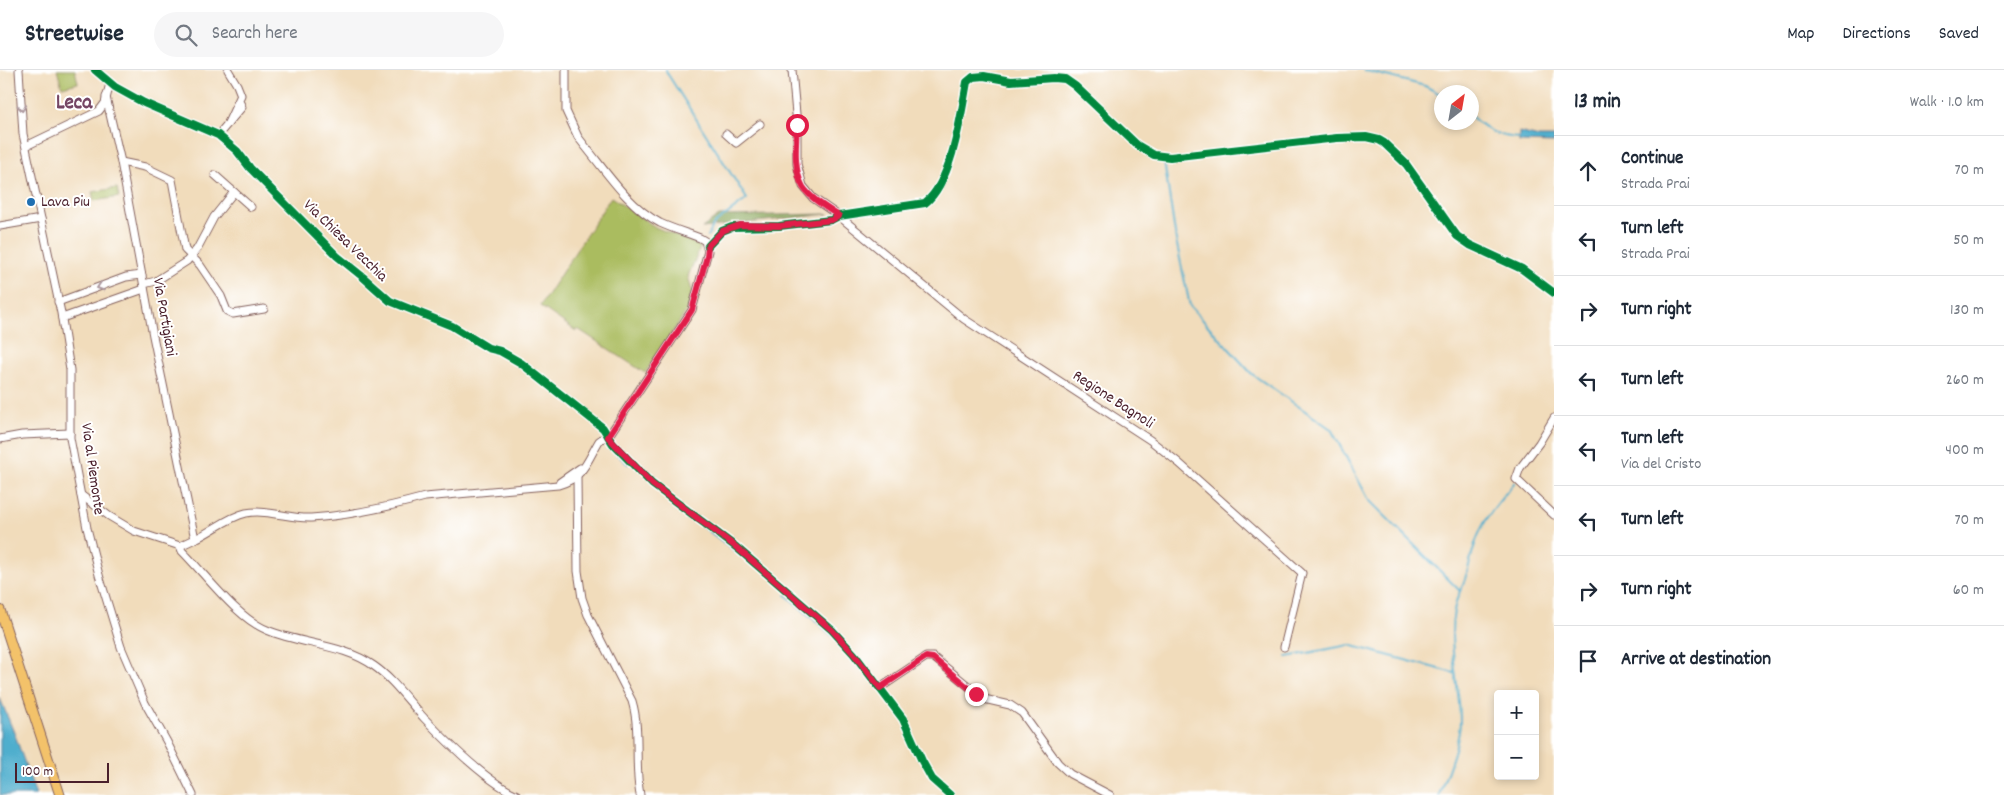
<!DOCTYPE html>
<html lang="en">
<head>
<meta charset="utf-8">
<style>
	body { margin:0; font-family:Dekko,sans-serif; background:#f6f6f7; color:#1f2937 }
	.controls { position:absolute; right:15px; bottom:15px; display:grid; overflow:hidden; border-radius:5px; box-shadow:0 2px 8px #0003 }
	.controls button { width:45px; height:45px; display:grid; place-items:center; padding:0; border:0; border-bottom:1px solid #e0e1e3; background:#fff; color:#1f2937; font:25px sans-serif }
	.compass { position:absolute; left:1434px; top:15px; width:45px; height:45px; border-radius:50%; background:#fff; box-shadow:0 2px 8px #0003; rotate:31deg }
	.scale { position:absolute; left:15px; bottom:12px; width:94px; box-sizing:border-box; padding-left:5px; border:2px solid #4a1f2b; border-top:0; font-size:14px; line-height:18px; white-space:nowrap; color:#4a1f2b; -webkit-text-stroke:4px #fff; paint-order:stroke }
	.stop { position:absolute; width:15px; height:15px; margin:-11px; border:4px solid #e11d48; border-radius:50%; background:#fff }
	.stop.end { background:#e11d48; border-color:#fff; box-shadow:0 1px 5px #0008 }
	.list { margin:0; padding:0; list-style:none }
	h2 { display:flex; justify-content:space-between; align-items:center; height:65px; margin:0; padding:0 20px; font-size:21px }
	h2 small { font-size:16px; font-weight:400; color:#747a83 }
	.list li { display:grid; grid-template-columns:32px 1fr auto; gap:15px; align-items:center; box-sizing:border-box; height:70px; padding:0 20px; border-top:1px solid #e0e1e3 }
	.list b { display:block; font-size:19px; white-space:nowrap }
	.list p { margin:0; font-size:16px; white-space:nowrap; color:#747a83 }
	.list em { font-size:16px; font-style:normal; color:#747a83 }
	.icon { flex:none; width:28px; height:28px; fill:none; stroke:currentColor; stroke-width:2; stroke-linecap:round; stroke-linejoin:round }
	.map { position:relative; flex:none; width:1554px; height:725px; overflow:hidden }
	header { display:flex; align-items:center; gap:30px; box-sizing:border-box; height:70px; padding:0 25px; background:#fff; border-bottom:1px solid #e0e1e3 }
	header strong { font-size:24px }
	nav { display:flex; gap:28px; margin-inline-start:auto; font-size:18px }
	.search { width:350px; height:45px; background:#f6f6f7; display:flex; align-items:center; gap:12px; box-sizing:border-box; padding:0 18px; border-radius:28px; color:#747a83; font-size:19px }
	main { display:flex }
	aside { flex:1; background:#fff }
	.map>svg:first-child { display:block }
	.green { fill:#aabc5f; stroke:#7a6e45 }
	.forest { fill:#87a456; stroke:#686240 }
	.water { fill:#4faecd; stroke:#4c667c }
	.lines { fill:none; stroke-linecap:round; stroke-linejoin:round }
	.stream { stroke:#4faecd; stroke-width:2 }
	.minor-casing { stroke:#84615d; stroke-width:9 }
	.major-casing { stroke:#84615d; stroke-width:11 }
	.minor { stroke:#fff; stroke-width:7 }
	.major { stroke:#f3c26a; stroke-width:9 }
	.cycleway-casing { stroke:#fff; stroke-width:11 }
	.cycleway { stroke:#00873e; stroke-width:8 }
	.oneway { stroke:#ae9aa0 }
	.route { stroke:#e11d48; stroke-width:6 }
	.poi-dot { fill:#1f6fb2; stroke:#fff; stroke-width:2 }
	.labels { text-anchor:middle; dominant-baseline:central; stroke-width:4; stroke-linejoin:round; paint-order:stroke }
	.poi-label { font-size:16px; fill:#4a1f2b; stroke:#fff; text-anchor:start }
	.street-label { font-size:16px; fill:#4a1f2b; stroke:#fff }
	.district-label { font-size:21px; font-weight:bold; fill:#754664; stroke:#fff }
</style>
</head>
<body>
<header>
<strong>Streetwise</strong>
<div class="search"><svg class="icon" aria-label="search" viewBox="0 0 24 24"><circle cx="10" cy="10" r="6"/><path d="M15 15l6 6"/></svg>Search here</div>
<nav><a>Map</a><a>Directions</a><a>Saved</a></nav>
</header>
<main>
<div class="map">
<svg width="1554" height="725" viewBox="0 0 1554 725">
	<rect width="100%" height="100%" fill="#fff"/>
	<filter id="ink" filterUnits="userSpaceOnUse"><feTurbulence type="fractalNoise" baseFrequency=".02" numOctaves="2"/><feDisplacementMap in="SourceGraphic" scale="10" xChannelSelector="R" yChannelSelector="G"/><feConvolveMatrix kernelMatrix="1 2 1 2 8 2 1 2 1" color-interpolation-filters="sRGB"/></filter>
	<filter id="wash" filterUnits="userSpaceOnUse"><feTurbulence type="fractalNoise" baseFrequency=".0096" numOctaves="4" result="noise"/><feDisplacementMap in="SourceGraphic" scale="20" xChannelSelector="R" yChannelSelector="G"/><feGaussianBlur stdDeviation="1.12" result="paint"/><feColorMatrix in="noise" values="0 0 0 0 0 0 0 0 0 0 0 0 0 0 0 0 0 1.4 0 .05"/><feComposite in="paint" operator="in"/></filter>
	<g filter="url(#wash)">
		<rect width="100%" height="100%" fill="#f1dcbb"/>
		<!-- green -->
		<g class="green">
			<polygon points="57,0 75,0 78,13 62,17"/>
			<polygon points="117,118 119,127 94,131 92,122"/>
			<polygon points="611,127 655,157 701,176 688,206 692,221 688,239 645,303 578,259 576,261 540,236"/>
		</g>
		<!-- forest -->
		<polygon class="forest" points="828,144 702,158 719,146"/>
		<!-- water -->
		<g class="water">
			<polygon points="1519,62 1539,67 1554,67 1554,73 1519,72"/>
			<polygon points="0,628 15,665 36,725 0,725"/>
		</g>
		<g class="lines">
			<!-- stream -->
			<g class="stream">
				<polyline points="666,0 667,3 747,129 714,154 708,166"/>
				<polyline points="1363,0 1425,16 1442,25"/>
				<path d="M1472 47C1487 61 1499 67 1520 68"/>
				<path d="M1164 91 1176 170 1190 236 1252 304 1331 359 1369 430 1460 521C1442 561 1460 609 1460 651 1460 672 1446 705 1439 725"/>
				<polyline points="606,374 628,394"/>
				<polyline points="685,443 743,487"/>
				<path d="M1460 521C1469 504 1470 484 1478 466 1486 446 1501 429 1515 412"/>
				<polyline points="786,525 833,566"/>
				<polyline points="1287,587 1349,575 1454,603"/>
			</g>
		</g>
	</g>
	<g filter="url(#ink)">
		<g class="lines">
			<!-- minor casing -->
			<g class="minor-casing">
				<g id="minor">
					<polyline points="19,0 23,64 61,243 70,300 70,368 87,458 99,505 121,577 145,633 167,672 193,725"/>
					<polyline points="95,0 115,17 144,33 218,65 237,81 250,98 337,186 363,207 390,231 452,256 488,278 500,281 521,293 603,358 613,374 652,414 736,477 832,560 854,584 903,649 922,691 932,709 950,725"/>
					<polyline points="792,0 797,55 797,94 803,116 813,128 839,146 964,249 1150,370 1179,393 1302,503 1284,577"/>
					<polyline points="106,27 121,92 153,266 195,469 180,476"/>
					<polyline points="228,53 241,25 237,15 228,0"/>
					<polyline points="726,64 736,73 760,54"/>
					<polyline points="218,65 242,37 239,31"/>
					<polyline points="26,76 99,41 105,33 110,13"/>
					<polyline points="121,92 145,97 172,110 185,180 200,195 221,226 227,241 233,244 264,239"/>
					<polyline points="215,105 251,137"/>
					<polyline points="0,156 41,149"/>
					<path d="M708 176 722 161 732 157 779 156 831 150 839 146 925 133C952 112 961 45 967 12L973 7 984 6 1011 11 1054 8 1065 9 1075 16 1137 75 1154 85 1170 87 1337 68 1366 67 1379 70 1384 73 1406 94 1457 166 1470 175 1522 199 1554 223"/>
					<polyline points="144,214 156,211 187,191 197,179 214,147 234,122"/>
					<polyline points="58,232 126,207 142,205"/>
					<polyline points="62,248 144,219"/>
					<polyline points="1554,348 1539,373 1520,398 1516,409 1554,445"/>
					<polyline points="0,369 22,365 70,363"/>
					<path d="M577 407 578 501 582 528 588 545 632 631C641 661 634 694 640 725"/>
					<polyline points="560,412 580,398"/>
					<path d="M81 425 109 446 134 461 180 476 182 481C206 505 237 548 267 560 302 575 344 574 374 596 394 610 408 631 424 648 447 672 487 712 517 725"/>
					<path d="M195 469C211 462 228 447 246 443 268 439 290 449 311 448 346 446 392 436 425 427L558 415C583 409 587 391 599 371L603 368 608 367 692 240 708 181 705 171 700 168C687 163 673 159 660 153 629 137 607 103 585 76L578 67 566 41V0"/>
					<polyline points="880,618 926,587 933,587 984,629 1010,635 1022,643 1058,693 1070,704 1110,725"/>
				</g>
			</g>
			<!-- major casing -->
			<g class="major-casing">
				<polyline id="major" points="0,540 60,725"/>
			</g>
			<!-- minor -->
			<use href="#minor" class="minor"/>
			<!-- major -->
			<use href="#major" class="major"/>
			<!-- cycleway casing -->
			<g class="cycleway-casing">
				<g id="cycleway">
					<polyline points="95,0 115,17 144,33 218,65 237,81 250,98 337,186 363,207 390,231 452,256 488,278 500,281 521,293 603,358 613,374 652,414 736,477 832,560 854,584 903,649 922,691 932,709 950,725"/>
					<path d="M708 176 722 161 732 157 779 156 831 150 839 146 925 133C952 112 961 45 967 12L973 7 984 6 1011 11 1054 8 1065 9 1075 16 1137 75 1154 85 1170 87 1337 68 1366 67 1379 70 1384 73 1406 94 1457 166 1470 175 1522 199 1554 223"/>
				</g>
			</g>
			<!-- cycleway -->
			<use href="#cycleway" class="cycleway"/>
		</g>
		<!-- one-way arrows -->
		<defs><path id="oneway-chevron" d="M-2-3.5L2.5 0L-2 3.5" fill="none" stroke-width="1.6" stroke-linecap="round" stroke-linejoin="round" transform="scale(1.25)"/></defs>
		<g class="oneway">
			<use href="#oneway-chevron" transform="translate(22 38) rotate(87)"/>
			<use href="#oneway-chevron" transform="translate(100 217) rotate(161)"/>
		</g>
	</g>
	<g class="lines" filter="url(#ink)">
		<!-- route -->
		<path class="route" d="M797 55C796 75 793 99 803 117 811 129 827 138 839 146L832 150 779 156 740 155 722 161 708 176 707 186 692 240 608 367 652 414 736 477 832 560 854 584 880 618 926 587 933 588 976 624"/>
	</g>
	<!-- markers -->
	<circle class="poi-dot" cx="31" cy="132" r="5"/>
	<g class="labels">
		<!-- poi labels -->
		<g class="poi-label">
			<text x="41" y="132">Lava Piu</text>
		</g>
		<!-- street labels -->
		<g class="street-label">
			<text transform="translate(345 171) rotate(44)">Via Chiesa Vecchia</text>
			<text transform="translate(164 247) rotate(80)">Via Partigiani</text>
			<text transform="translate(1113 330) rotate(33)">Regione Bagnoli</text>
			<text transform="translate(92 399) rotate(82)">Via al Piemonte</text>
		</g>
		<!-- district labels -->
		<g class="district-label">
			<text x="74" y="34">Leca</text>
		</g>
	</g>
</svg>
<div class="controls">
<button>+</button>
<button>−</button>
</div>
<svg class="compass" viewBox="-18 -18 36 36"><path d="M0-13l5 13h-10z" fill="#e53935"/><path d="M0 13l5-13h-10z" fill="#747a83"/></svg>
<div class="scale">100 m</div>
<div class="stop" style="left:797px;top:55px"></div>
<div class="stop end" style="left:976px;top:624px"></div>
</div>
<aside>
<h2>13 min<small>Walk · 1.0 km</small></h2>
<ul class="list">
<li><svg class="icon" aria-label="ahead" viewBox="0 0 24 24"><path d="M12 20V5M6 11l6-6 6 6"/></svg><div><b>Continue</b><p>Strada Prai</p></div><em>70 m</em></li>
<li><svg class="icon" aria-label="left" viewBox="0 0 24 24"><path d="M17 20v-9H6M10 6l-5 5 5 5"/></svg><div><b>Turn left</b><p>Strada Prai</p></div><em>50 m</em></li>
<li><svg class="icon" aria-label="right" viewBox="0 0 24 24"><path d="M7 20v-9h11M14 6l5 5-5 5"/></svg><div><b>Turn right</b></div><em>130 m</em></li>
<li><svg class="icon" aria-label="left" viewBox="0 0 24 24"><path d="M17 20v-9H6M10 6l-5 5 5 5"/></svg><div><b>Turn left</b></div><em>260 m</em></li>
<li><svg class="icon" aria-label="left" viewBox="0 0 24 24"><path d="M17 20v-9H6M10 6l-5 5 5 5"/></svg><div><b>Turn left</b><p>Via del Cristo</p></div><em>400 m</em></li>
<li><svg class="icon" aria-label="left" viewBox="0 0 24 24"><path d="M17 20v-9H6M10 6l-5 5 5 5"/></svg><div><b>Turn left</b></div><em>70 m</em></li>
<li><svg class="icon" aria-label="right" viewBox="0 0 24 24"><path d="M7 20v-9h11M14 6l5 5-5 5"/></svg><div><b>Turn right</b></div><em>60 m</em></li>
<li><svg class="icon" aria-label="arrive" viewBox="0 0 24 24"><path d="M6 21V4h12l-3 4 3 4H6"/></svg><div><b>Arrive at destination</b></div></li>
</ul>
</aside>
</main>
</body>
</html>
